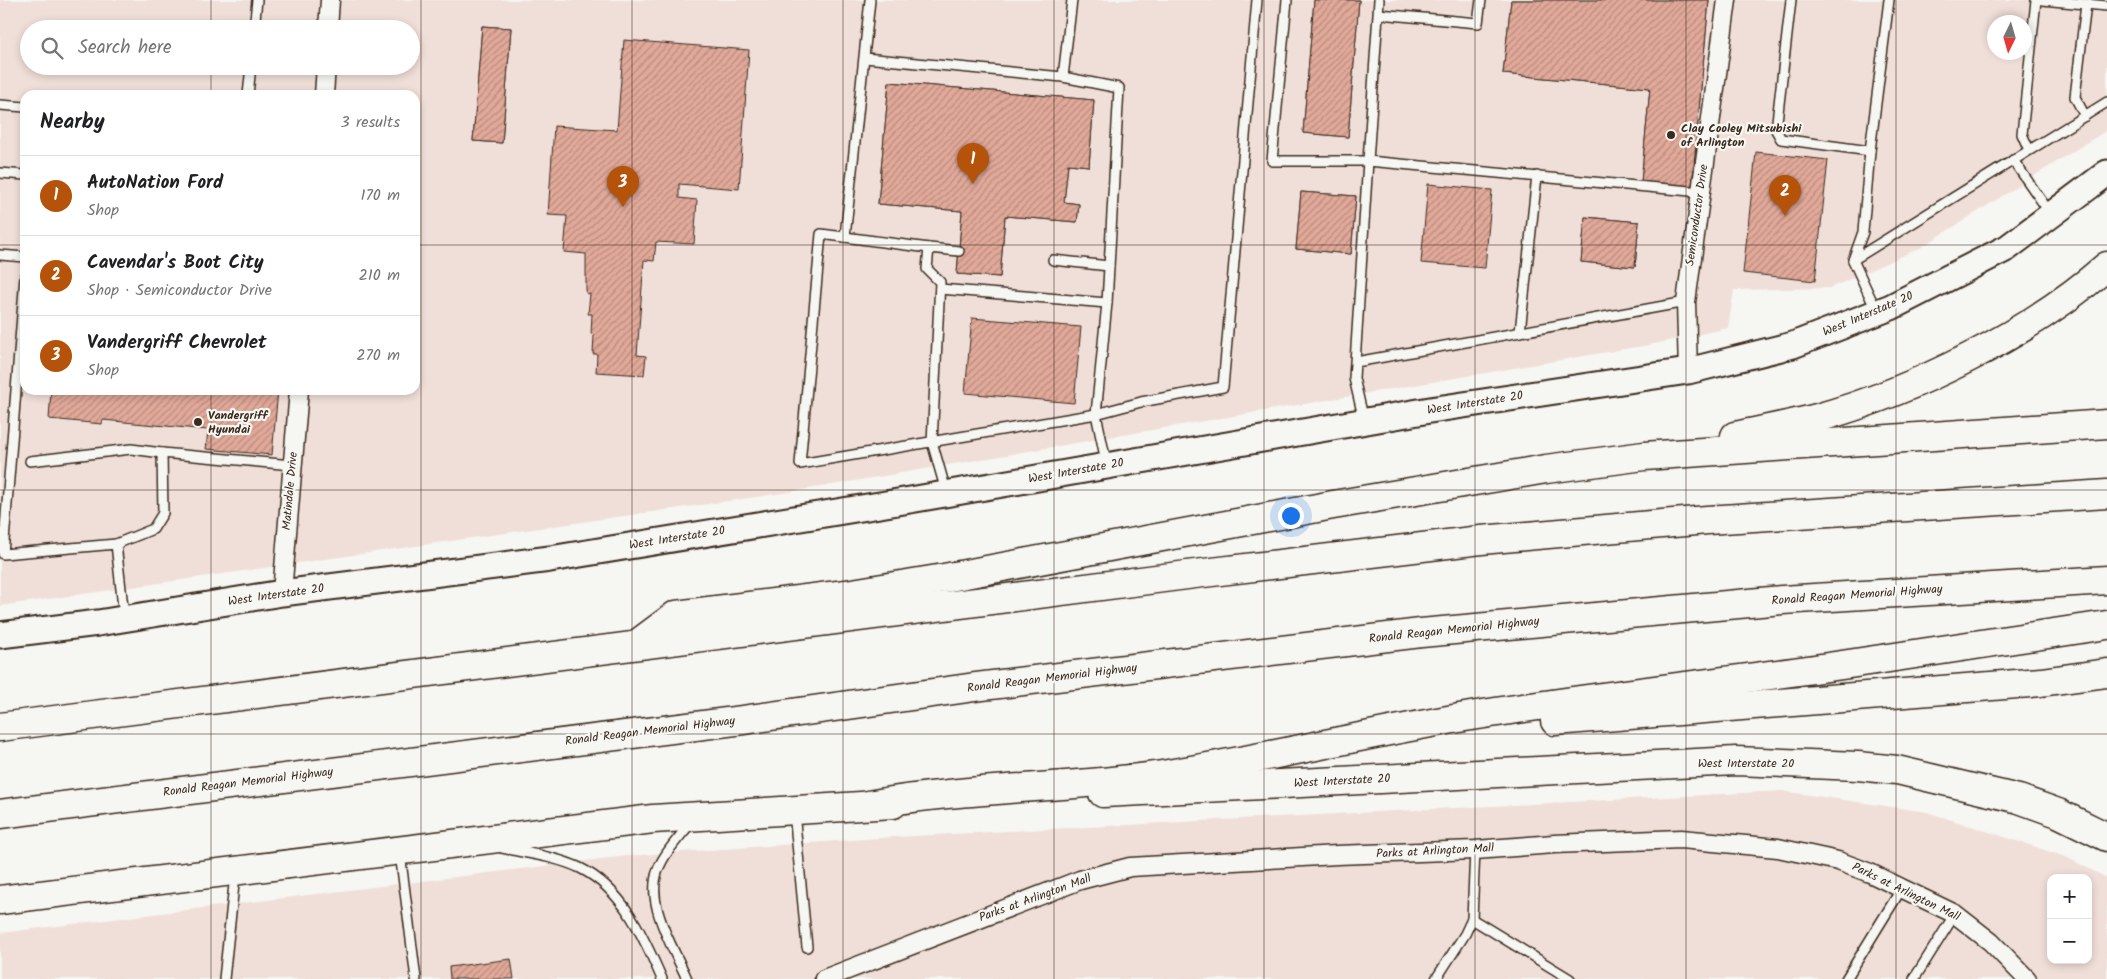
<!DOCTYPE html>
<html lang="en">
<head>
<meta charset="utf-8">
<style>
	body { margin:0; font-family:Kalam,sans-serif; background:#f6f6f6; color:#202124 }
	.controls { position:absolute; right:15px; bottom:15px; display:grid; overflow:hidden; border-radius:10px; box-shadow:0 2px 8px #0003 }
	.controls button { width:45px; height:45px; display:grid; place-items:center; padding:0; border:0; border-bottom:1px solid #e0e0e0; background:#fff; color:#202124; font:25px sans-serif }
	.compass { position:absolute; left:1987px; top:15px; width:45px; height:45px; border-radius:50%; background:#fff; box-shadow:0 2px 8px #0003; rotate:185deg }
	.you { position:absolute; left:1290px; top:515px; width:18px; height:18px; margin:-12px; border:4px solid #fff; border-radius:50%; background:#1a73e8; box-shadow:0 0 0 8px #1a73e833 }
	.badge { display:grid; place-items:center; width:32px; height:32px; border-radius:50%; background:#b45309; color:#fff; font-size:16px; font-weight:700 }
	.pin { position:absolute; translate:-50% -41px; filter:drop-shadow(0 1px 2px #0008) }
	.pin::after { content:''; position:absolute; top:26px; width:18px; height:15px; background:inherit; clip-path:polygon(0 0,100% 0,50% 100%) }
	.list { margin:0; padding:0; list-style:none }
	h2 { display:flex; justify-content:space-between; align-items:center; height:65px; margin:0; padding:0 20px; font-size:21px }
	h2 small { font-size:16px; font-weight:400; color:#757577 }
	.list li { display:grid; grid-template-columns:32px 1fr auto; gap:15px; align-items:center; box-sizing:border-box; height:80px; padding:0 20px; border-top:1px solid #e0e0e0 }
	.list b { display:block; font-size:19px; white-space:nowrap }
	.list p { margin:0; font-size:16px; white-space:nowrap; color:#757577 }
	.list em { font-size:16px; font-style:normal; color:#757577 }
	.icon { flex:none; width:28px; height:28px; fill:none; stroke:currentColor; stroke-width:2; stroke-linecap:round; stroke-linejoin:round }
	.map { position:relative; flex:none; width:2107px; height:979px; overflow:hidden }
	.search { position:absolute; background:#fff; box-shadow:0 2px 8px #0003; left:20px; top:20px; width:400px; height:55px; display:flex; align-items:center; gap:12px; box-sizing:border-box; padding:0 18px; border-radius:28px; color:#757577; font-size:19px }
	.panel { position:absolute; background:#fff; box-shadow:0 2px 8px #0003; left:20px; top:90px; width:400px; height:305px; border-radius:15px }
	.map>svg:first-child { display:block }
	.built { fill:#f0dfd8; fill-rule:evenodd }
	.building { fill:url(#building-hatch); stroke:#3b2a1e }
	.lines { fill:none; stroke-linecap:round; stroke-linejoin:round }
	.service-casing { stroke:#3b2a1e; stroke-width:12 }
	.minor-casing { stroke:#3b2a1e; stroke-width:21 }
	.secondary-casing { stroke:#3b2a1e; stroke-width:29 }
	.primary-casing { stroke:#3b2a1e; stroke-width:31 }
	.motorway-casing { stroke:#3b2a1e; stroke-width:31 }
	.service { stroke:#f6f6f2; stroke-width:9 }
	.minor { stroke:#f6f6f2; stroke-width:18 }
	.secondary { stroke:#f6f6f2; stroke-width:25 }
	.primary { stroke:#f6f6f2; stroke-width:28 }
	.motorway { stroke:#f6f6f2; stroke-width:28 }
	.grid { fill:none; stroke:#3b2a1e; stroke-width:1; stroke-opacity:0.55 }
	.poi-dot { fill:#3b2a1e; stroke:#f6f6f2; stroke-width:2 }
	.labels { text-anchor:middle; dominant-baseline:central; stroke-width:4.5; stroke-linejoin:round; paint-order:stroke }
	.poi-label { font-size:12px; font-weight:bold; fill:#3b2a1e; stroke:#f6f6f2; text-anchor:start }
	.street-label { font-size:12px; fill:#3b2a1e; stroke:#f6f6f2 }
</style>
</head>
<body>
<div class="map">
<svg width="2107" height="979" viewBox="0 0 2107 979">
	<defs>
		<pattern id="building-hatch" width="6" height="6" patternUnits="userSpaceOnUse" patternTransform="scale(1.25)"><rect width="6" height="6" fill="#e1a99a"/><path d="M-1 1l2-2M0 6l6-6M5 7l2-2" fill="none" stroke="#b88a7d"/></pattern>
	</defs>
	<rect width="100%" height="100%" fill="#f6f6f2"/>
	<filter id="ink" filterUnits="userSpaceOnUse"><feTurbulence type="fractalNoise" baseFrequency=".02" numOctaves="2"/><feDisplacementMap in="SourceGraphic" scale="10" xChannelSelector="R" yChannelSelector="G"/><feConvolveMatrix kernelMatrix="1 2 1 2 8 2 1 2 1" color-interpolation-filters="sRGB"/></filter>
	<g filter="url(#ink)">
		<!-- built -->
		<g class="built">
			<path d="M0 0H2107V130L1920 248 1830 288 1734 290 1728 328 1654 344 790 492 0 606ZM1994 22H2024V52H1994ZM29 29H411V66H29ZM25 95H415V390H25Z"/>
			<path d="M1782 791 1927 812 2066 857 2107 878V979H0V933L626 856 894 837ZM2051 878H2088V960H2051Z"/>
		</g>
		<!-- building -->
		<g class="building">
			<polygon points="1314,0 1359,0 1348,137 1303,133"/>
			<polygon points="1314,0 1359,0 1348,137 1303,133"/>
			<polygon points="1511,0 1709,0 1692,187 1641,182 1650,88 1503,74"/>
			<polygon points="1511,0 1709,0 1692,187 1641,182 1650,88 1503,74"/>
			<polygon points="482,26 511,28 502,143 473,141"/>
			<polygon points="482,26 511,28 502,143 473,141"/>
			<polygon points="624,40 749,50 739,189 679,184 679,198 697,200 694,244 656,242 654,261 644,260 637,355 646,356 644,375 596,372 597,354 593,354 594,335 591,334 592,314 588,314 590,294 586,293 586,254 564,252 567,216 548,215 554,126 617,130"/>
			<polygon points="889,82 1094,100 1089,166 1068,164 1064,202 1079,204 1077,222 1005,216 1000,277 957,274 962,211 878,204"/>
			<polygon points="889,82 1094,100 1089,166 1068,164 1064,202 1079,204 1077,222 1005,216 1000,277 957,274 962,211 878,204"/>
			<polygon points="1756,152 1828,160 1815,281 1743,273"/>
			<polygon points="1428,184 1492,190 1485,268 1421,263"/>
			<polygon points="1301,192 1356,196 1351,254 1296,249"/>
			<polygon points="1301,192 1356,196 1351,254 1296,249"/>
			<polygon points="1585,217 1639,222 1635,267 1581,262"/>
			<polygon points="1585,217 1639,222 1635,267 1581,262"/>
			<polygon points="972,318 1081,327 1074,403 965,393"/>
			<polygon points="51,390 278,390 272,455 206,449 208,430 103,420 102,424 49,419"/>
			<polygon points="511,959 514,979 450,979 449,967"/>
		</g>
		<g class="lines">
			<!-- service casing -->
			<g class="service-casing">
				<g id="service">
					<polyline points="1287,0 1272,161 1368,161 1379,0"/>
					<polyline points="1791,0 1776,130 1781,139 1870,151"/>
					<polyline points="2042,0 2107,6"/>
					<polyline points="1379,14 1478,23 1481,0"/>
					<polyline points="254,29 257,0"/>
					<polyline points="865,58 1063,77 1119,88 1107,303 1096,414 1107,466"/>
					<polyline points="1063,77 1072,0"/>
					<polyline points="248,95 251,66"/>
					<polyline points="0,105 25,107"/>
					<polyline points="2085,116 2075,97 2086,4"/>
					<polyline points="2029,150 2022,134 2036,0"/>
					<polyline points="2013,160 2050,213"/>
					<polyline points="0,173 25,175"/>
					<polyline points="845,237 870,0"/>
					<polyline points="929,248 959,251"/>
					<polyline points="0,255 25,257"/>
					<polyline points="1053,260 1109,266"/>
					<polyline points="1853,260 2107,102"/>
					<polyline points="25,277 3,554 116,544 124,616"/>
					<polyline points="940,289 1107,303"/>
					<polyline points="1877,312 1853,260 1863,232 1870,151 1889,0"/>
					<polyline points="1520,332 1537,176"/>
					<polyline points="1356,362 1686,302"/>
					<polyline points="1364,421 1354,378 1368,161 1701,192"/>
					<polyline points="30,461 131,449 162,453"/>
					<polyline points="946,491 932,442 940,282 927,269 929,248 821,234 800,464 1096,414 1141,402 1223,387 1257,0"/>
					<polyline points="116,544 153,529 163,513 162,453 292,465"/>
					<polyline points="794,812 807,947"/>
					<path d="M502 848C527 853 557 857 580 868 624 890 643 936 662 979"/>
					<polyline points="400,853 416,979"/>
					<polyline points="1472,919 1570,979"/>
					<polyline points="224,979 235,875"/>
					<path d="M687 979C673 946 641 899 661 863 668 849 680 836 691 823"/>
					<polyline points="1436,979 1465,934 1472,919 1475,850"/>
					<polyline points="1846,979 1902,888"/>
					<polyline points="1914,979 1955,914"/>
				</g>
			</g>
			<!-- minor casing -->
			<g class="minor-casing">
				<g id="minor">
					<polyline points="328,29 330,0"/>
					<polyline points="324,95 326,66"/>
					<polyline points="1688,371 1686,302 1727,0"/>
					<polyline points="282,593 299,390"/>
					<polyline points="824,979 1080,880 1130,867 1337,855 1475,850 1554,844 1681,839 1778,848 1838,861 1870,873 1955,914 1991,942 2027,979"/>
				</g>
			</g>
			<!-- secondary casing -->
			<g class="secondary-casing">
				<polyline id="secondary" points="0,635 98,623 282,593 550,559 910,500 1430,410 1688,371 1793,345 1891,307 2007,248 2107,173"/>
			</g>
			<!-- primary casing -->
			<g class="primary-casing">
				<g id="primary">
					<polyline points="1103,793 1736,761 1858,766 1897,770 2019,799 2058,813 2107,837"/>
					<polyline points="0,900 653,819 893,804"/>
				</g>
			</g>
			<!-- motorway casing -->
			<g class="motorway-casing">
				<g id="motorway">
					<path d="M1735 436C1762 430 1790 425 1817 418 1914 391 2031 333 2107 266"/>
					<polyline points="637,644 676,615 846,594 944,578 1333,505 1546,469 1644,456 2107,424"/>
					<polyline points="1555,721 2041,682 2107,673"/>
					<polyline points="0,727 1195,574 1481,540 1707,520 2107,494"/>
					<path d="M868 805C965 787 1065 789 1162 775 1264 759 1364 734 1465 717 1581 698 1698 685 1814 669 1912 655 2010 640 2107 625"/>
					<polyline points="0,814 743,720 975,687 1421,633 1782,600 2107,580"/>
				</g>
			</g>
			<!-- service -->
			<use href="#service" class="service"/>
			<!-- minor -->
			<use href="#minor" class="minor"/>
			<!-- secondary -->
			<use href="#secondary" class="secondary"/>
			<!-- primary -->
			<use href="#primary" class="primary"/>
			<!-- motorway -->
			<use href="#motorway" class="motorway"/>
		</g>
	</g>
	<!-- grid -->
	<path class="grid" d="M211 0V29M421 0V979M632 0V979M843 0V979M1054 0V979M1264 0V979M1475 0V979M1686 0V979M1896 0V979M211 66V95M0 245H25M415 245H2107M211 390V979M0 490H2107M0 734H2107"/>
	<!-- markers -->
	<g class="poi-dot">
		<circle cx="1671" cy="135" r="5"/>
		<circle cx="198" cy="422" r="5"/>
	</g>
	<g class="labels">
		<!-- poi labels -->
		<g class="poi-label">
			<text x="1681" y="128">Clay Cooley Mitsubishi<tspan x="1681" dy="14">of Arlington</tspan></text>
			<text x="208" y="415">Vandergriff<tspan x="208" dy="14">Hyundai</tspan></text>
		</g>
		<!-- street labels -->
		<g class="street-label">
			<text transform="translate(1697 215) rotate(-82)">Semiconductor Drive</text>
			<text transform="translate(1868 314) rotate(-23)">West Interstate 20</text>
			<text transform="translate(1475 403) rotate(-9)">West Interstate 20</text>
			<text transform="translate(1076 471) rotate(-10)">West Interstate 20</text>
			<text transform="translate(290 491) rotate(-85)">Matindale Drive</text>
			<text transform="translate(677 538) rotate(-9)">West Interstate 20</text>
			<text transform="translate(276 595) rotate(-8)">West Interstate 20</text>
			<text transform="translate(1857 595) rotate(-4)">Ronald Reagan Memorial Highway</text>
			<text transform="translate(1454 630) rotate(-6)">Ronald Reagan Memorial Highway</text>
			<text transform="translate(1052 678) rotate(-7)">Ronald Reagan Memorial Highway</text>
			<text transform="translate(650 731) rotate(-7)">Ronald Reagan Memorial Highway</text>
			<text x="1746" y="763">West Interstate 20</text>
			<text transform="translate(1342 781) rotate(-3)">West Interstate 20</text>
			<text transform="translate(248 782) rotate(-7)">Ronald Reagan Memorial Highway</text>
			<text transform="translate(1435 851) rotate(-3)">Parks at Arlington Mall</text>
			<text transform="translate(1906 892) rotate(26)">Parks at Arlington Mall</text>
			<text transform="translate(1035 898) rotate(-20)">Parks at Arlington Mall</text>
		</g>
	</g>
</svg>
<div class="controls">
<button>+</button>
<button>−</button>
</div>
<svg class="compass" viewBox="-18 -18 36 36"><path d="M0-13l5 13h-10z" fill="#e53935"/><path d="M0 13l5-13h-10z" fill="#757577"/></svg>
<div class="you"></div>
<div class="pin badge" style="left:973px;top:184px">1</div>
<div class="pin badge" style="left:1785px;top:216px">2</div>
<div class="pin badge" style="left:623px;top:207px">3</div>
<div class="search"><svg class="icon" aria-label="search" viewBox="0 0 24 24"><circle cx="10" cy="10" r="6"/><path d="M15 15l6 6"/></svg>Search here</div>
<section class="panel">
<h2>Nearby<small>3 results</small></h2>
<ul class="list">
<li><span class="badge">1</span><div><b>AutoNation Ford</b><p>Shop</p></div><em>170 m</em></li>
<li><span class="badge">2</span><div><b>Cavendar's Boot City</b><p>Shop · Semiconductor Drive</p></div><em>210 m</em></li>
<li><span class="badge">3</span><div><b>Vandergriff Chevrolet</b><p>Shop</p></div><em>270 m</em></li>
</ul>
</section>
</div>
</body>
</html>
